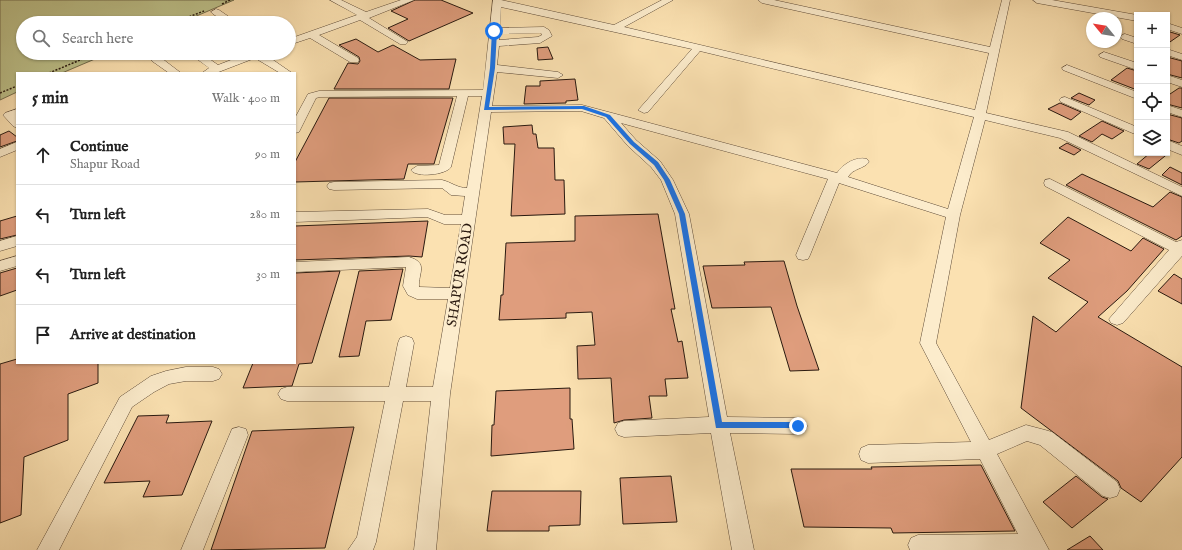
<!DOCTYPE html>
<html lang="en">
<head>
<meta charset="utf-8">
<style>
	body { margin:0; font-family:"IM FELL English",serif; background:#f2f2f2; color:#222 }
	.controls { position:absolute; right:12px; top:12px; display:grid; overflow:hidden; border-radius:0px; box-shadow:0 1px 3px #0004 }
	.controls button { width:36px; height:36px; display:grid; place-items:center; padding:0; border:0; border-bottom:1px solid #e0e0e0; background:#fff; color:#222; font:20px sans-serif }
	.compass { position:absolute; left:1086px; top:12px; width:36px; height:36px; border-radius:50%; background:#fff; box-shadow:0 1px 3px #0004; rotate:300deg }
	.stop { position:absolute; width:12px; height:12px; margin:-9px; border:3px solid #1a73e8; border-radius:50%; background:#fff }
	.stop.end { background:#1a73e8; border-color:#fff; box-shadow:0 1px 4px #0008 }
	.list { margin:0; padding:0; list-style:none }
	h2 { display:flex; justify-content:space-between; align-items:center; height:52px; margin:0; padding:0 16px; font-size:17px }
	h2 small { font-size:13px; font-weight:400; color:#767676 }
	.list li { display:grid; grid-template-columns:26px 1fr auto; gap:12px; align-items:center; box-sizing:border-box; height:60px; padding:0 16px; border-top:1px solid #e0e0e0 }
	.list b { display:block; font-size:15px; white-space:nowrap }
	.list p { margin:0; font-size:13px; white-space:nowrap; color:#767676 }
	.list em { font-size:13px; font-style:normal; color:#767676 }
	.icon { flex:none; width:22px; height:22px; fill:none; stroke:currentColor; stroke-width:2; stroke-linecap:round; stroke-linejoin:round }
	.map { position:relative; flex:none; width:1182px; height:550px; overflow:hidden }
	.search { position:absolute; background:#fff; box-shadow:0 1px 3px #0004; left:16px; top:16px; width:280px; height:44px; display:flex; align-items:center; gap:10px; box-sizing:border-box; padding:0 14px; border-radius:22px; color:#767676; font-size:15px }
	.panel { position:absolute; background:#fff; box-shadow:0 1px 3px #0004; left:16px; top:72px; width:280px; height:292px; border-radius:0px }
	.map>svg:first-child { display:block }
	.green { fill:#bec38c; stroke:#746e4e }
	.building { fill:#df9d7d; stroke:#29190f }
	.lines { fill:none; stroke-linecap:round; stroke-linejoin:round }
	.minor-casing { stroke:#5e4b38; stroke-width:1 }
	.path { stroke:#29190f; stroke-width:1.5; stroke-dasharray:2 1.5; stroke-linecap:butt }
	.minor { fill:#fceccc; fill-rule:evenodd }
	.route { fill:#1a73e8 }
	.labels { text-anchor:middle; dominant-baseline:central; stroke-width:4; stroke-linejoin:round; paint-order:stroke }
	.street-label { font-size:14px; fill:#29190f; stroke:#fceccc }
</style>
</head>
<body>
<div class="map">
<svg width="1182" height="550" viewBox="0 0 1182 550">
	<rect width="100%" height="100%" fill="#fbe1b1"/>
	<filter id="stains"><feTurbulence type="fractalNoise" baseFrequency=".005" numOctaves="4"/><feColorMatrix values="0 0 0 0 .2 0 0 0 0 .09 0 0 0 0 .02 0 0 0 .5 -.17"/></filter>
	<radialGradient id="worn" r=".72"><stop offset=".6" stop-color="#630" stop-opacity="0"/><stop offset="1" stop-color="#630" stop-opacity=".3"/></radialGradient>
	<!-- green -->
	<polygon class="green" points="0,0 234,0 180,23 23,23 23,53 109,53 62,73 17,73 17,92 0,100"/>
	<!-- building -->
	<g class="building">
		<polygon points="415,0 441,0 473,13 409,41 388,28 408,19 391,11"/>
		<polygon points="1167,31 1180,35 1167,44"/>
		<polygon points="356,39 378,52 393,45 420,60 456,59 449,89 334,89 348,63 358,64 360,61 359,57 339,45"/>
		<polygon points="548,47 553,59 538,60 537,48"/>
		<polygon points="1167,57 1182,61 1182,78 1167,74"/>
		<polygon points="1127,68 1137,71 1137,90 1111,80"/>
		<polygon points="575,79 578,100 566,101 566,103 524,104 526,86 540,86 540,81"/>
		<polygon points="1179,88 1182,88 1182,108 1167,104 1167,96"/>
		<polygon points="1079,93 1095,100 1089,105 1071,98"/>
		<polygon points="329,98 453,98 434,164 408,164 404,179 295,182 295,162"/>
		<polygon points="1060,103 1081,112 1071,120 1048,109"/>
		<polygon points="1167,114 1182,118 1182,141 1179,143 1167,139"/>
		<polygon points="1102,121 1124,131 1112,139 1102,134 1092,142 1079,136"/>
		<polygon points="532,125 533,134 536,134 538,148 554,148 555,180 564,180 565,214 511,216 515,144 504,144 503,127"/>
		<polygon points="9,131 17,137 17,141 0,147 0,135"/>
		<polygon points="1067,143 1081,150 1074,155 1059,148"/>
		<polygon points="1167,151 1170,152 1149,169 1137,164 1150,153 1167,153"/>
		<polygon points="1170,167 1182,173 1182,185 1162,175"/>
		<polygon points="1082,174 1153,207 1170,192 1182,197 1182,236 1176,240 1066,185"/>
		<polygon points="658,214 675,309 671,309 678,342 682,341 688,378 665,379 667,396 649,396 652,418 624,420 614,423 611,378 578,379 577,346 595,345 592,312 566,313 566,318 499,320 501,295 503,295 506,243 575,241 575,216"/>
		<polygon points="17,216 17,235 0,239 0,221"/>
		<polygon points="1068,217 1131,251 1143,238 1164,249 1127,291 1098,317 1182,367 1182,457 1141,502 1121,488 1118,481 1021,408 1033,316 1056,332 1088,302 1048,278 1070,260 1040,243"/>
		<polygon points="428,221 422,257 409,256 295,260 295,226"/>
		<polygon points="784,261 797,306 819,370 790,371 771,307 712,308 703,266 745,265 744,262"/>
		<polygon points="17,268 17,290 0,296 0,273"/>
		<polygon points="403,269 391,320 366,321 359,356 339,357 359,271"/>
		<polygon points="340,271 312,363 299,364 292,386 243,388 253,363 295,363 295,273"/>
		<polygon points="1174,274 1182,279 1182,304 1158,291"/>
		<polygon points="17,359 17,363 98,363 98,383 68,394 68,440 24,457 21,515 0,523 0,364"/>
		<polygon points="570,388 570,419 572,419 574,449 491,456 492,425 494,425 496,391"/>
		<polygon points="169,415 166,423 212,421 182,495 143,497 150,481 104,483 138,416"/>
		<polygon points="354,427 325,548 211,550 252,431"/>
		<polygon points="981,465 1015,531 893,533 891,528 804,527 791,469 872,469 871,467"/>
		<polygon points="671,476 677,522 623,524 620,478"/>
		<polygon points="1076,476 1102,497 1108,499 1072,528 1043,502"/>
		<polygon points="492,491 581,491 580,525 549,526 549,531 487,531"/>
		<polygon points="1090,536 1103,550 1067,550"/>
	</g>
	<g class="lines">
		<!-- minor casing -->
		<g class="minor-casing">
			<g id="minor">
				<polygon points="330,0 341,0 366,12 401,0 414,0 369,18 408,42 406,44 400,44 360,20 319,35 358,58 359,60 358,62 350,62 310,38 289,45 289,39 357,15"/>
				<path d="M493 0H501L614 25 662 0H673L624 27 975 110 989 53 762 3 758 0H774L990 47 1002 0H1010L986 113 1068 132 1182 187V196L1060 138 985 120 960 215 936 343 989 440 1026 425 1045 430 1052 432 1117 482 1120 489 1117 496 1110 498 1103 496 1040 445 1027 441 997 454 1049 550H910L908 545 911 538 918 535 1018 534 980 459 868 463 861 460 859 454 861 448 868 445 971 442 920 343 946 217 839 183 810 255 808 259 803 260 798 259 796 255 828 179 621 123 636 140 660 161 673 180 689 214 727 417 798 418 804 420 807 426 804 432 798 434 730 433 754 550H732L711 433 624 437 618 435 615 429 618 423 624 421 709 417 675 214 661 180 651 167 628 146 604 118 581 111 491 112 450 394 436 550H414L431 401H403L376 542 373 550H348L357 537 385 401H287L281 399 278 394 281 389 287 387H389L398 343 400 338 406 336 412 338 414 343 406 387H433L448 299H417L408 295 403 286 406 267 295 272V262L409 257C429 263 418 273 419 287L450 288 461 224H444L427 217 295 222V212L428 209 445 215H462L465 196 451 195 442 188 334 190 329 189 327 186 329 183 334 182 442 180C451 182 457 188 467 188L482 96H468L451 167C446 175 416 178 411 170L417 166 439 165 457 96 320 97 316 98 299 132 295 133V118L308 94 319 91 483 90ZM501 7 692 49 640 108 638 110 644 113 648 112 700 51 974 117 948 209 848 177C853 168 864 169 869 162L867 159C856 156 843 164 837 173L582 105 492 106 497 72 558 78 563 75 558 72 497 65 499 46 540 43 552 36 549 30 544 27 500 28ZM541 33 542 35 538 37 499 40V34Z"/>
				<polygon points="1033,0 1052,0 1137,15 1137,21 1037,3"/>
				<polygon points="216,9 219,10 238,23 227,23 213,14 211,12"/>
				<polygon points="1167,23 1182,28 1182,34 1167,29"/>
				<polygon points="1125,34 1137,38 1137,44 1122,39 1120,37 1122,35"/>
				<polygon points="1167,49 1182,54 1182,60 1167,55"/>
				<polygon points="1104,52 1137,63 1137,70 1100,57 1099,55"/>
				<polygon points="189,53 201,53 218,65 249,53 263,53 292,73 280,73 255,58 216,73 202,73 209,68"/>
				<polygon points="156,56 160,57 181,73 169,73 152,61 151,59"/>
				<polygon points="1067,65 1137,92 1137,99 1063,70 1062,68"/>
				<polygon points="1167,75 1182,80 1182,87 1167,82"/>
				<polygon points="1065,97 1137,127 1137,135 1061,102 1059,100 1061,98"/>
				<polygon points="1167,105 1182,110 1182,117 1167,112"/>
				<polygon points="17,109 17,128 13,126 3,115 5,113"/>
				<polygon points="1167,140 1182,146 1182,155 1167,149"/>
				<polygon points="17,142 17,150 0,157 0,149"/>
				<polygon points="1050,179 1176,242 1182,240 1182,256 1123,323 1117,325 1111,323 1109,319 1169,250 1045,186 1044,183 1045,180"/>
				<polygon points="17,236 17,246 0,251 0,241"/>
				<polygon points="17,256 17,266 0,271 0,261"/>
				<polygon points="186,367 213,367 219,369 222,374 219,379 213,381 186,381 169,384 154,392 132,407 59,550 37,550 120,397 151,376 166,371"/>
				<polygon points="239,427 246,429 248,435 203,550 181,550 232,429"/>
			</g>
		</g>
		<!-- path -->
		<g class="path">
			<polyline points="222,4 230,0"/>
			<polyline points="173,23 204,11"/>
			<polyline points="49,73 97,53"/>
			<polyline points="0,93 17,86"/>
		</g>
		<!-- minor -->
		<use href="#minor" class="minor"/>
	</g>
	<!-- route -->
	<polygon class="route" points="494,30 497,31 495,68 489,107 584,106 610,115 634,142 658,162 670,180 685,214 722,422 798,422 802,426 801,428 716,428 679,214 664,180 654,165 630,144 606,117 582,109 484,110 490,68 492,31"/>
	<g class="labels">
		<!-- street labels -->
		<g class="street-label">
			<text transform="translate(460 275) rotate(-81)">SHAPUR ROAD</text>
		</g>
	</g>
	<rect width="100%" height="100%" filter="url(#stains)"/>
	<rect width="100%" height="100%" fill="url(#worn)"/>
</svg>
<div class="controls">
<button>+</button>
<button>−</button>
<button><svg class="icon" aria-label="locate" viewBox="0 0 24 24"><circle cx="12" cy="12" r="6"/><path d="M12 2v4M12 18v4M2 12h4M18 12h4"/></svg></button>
<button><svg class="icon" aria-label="layers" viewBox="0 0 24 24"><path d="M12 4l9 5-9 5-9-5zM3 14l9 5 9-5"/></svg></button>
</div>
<svg class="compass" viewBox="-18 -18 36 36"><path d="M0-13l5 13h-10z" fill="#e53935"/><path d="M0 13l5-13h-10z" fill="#767676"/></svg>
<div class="stop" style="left:494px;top:31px"></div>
<div class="stop end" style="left:798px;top:426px"></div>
<div class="search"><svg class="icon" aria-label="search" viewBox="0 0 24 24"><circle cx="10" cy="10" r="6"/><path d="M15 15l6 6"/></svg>Search here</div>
<section class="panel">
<h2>5 min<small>Walk · 400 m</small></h2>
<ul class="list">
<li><svg class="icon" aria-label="ahead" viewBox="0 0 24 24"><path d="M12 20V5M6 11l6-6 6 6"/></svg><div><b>Continue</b><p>Shapur Road</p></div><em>90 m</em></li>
<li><svg class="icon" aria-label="left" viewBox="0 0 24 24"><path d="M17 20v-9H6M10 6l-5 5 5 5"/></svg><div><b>Turn left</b></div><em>280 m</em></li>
<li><svg class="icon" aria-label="left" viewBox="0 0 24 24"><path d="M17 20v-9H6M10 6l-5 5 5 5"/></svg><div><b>Turn left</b></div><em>30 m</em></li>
<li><svg class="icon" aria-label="arrive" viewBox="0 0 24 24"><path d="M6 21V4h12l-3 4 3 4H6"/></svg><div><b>Arrive at destination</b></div></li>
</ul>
</section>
</div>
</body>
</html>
